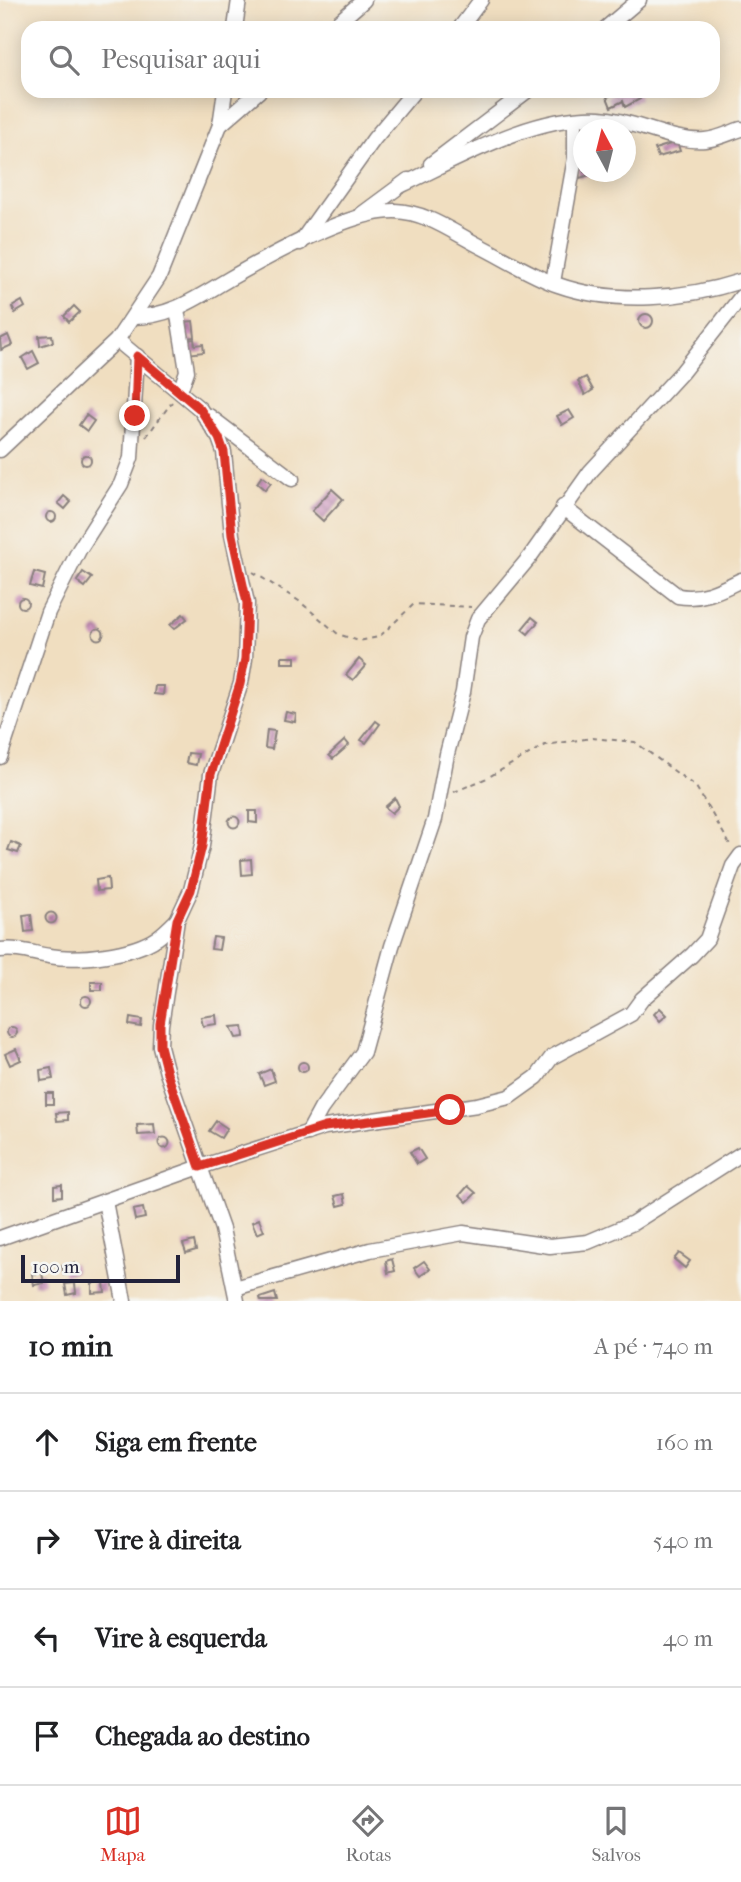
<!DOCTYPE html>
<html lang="pt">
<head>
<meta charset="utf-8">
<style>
	body { margin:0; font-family:"IM FELL French Canon",serif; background:#f2f2f2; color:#202124 }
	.compass { position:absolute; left:573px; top:119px; width:63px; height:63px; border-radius:50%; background:#fff; box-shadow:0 4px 18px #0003; rotate:353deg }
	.scale { position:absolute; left:21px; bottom:18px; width:159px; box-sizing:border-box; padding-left:7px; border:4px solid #22223b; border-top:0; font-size:19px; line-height:24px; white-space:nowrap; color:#22223b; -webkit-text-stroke:5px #f6f6f2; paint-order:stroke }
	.stop { position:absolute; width:21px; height:21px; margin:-16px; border:5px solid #d93025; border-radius:50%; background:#fff }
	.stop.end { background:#d93025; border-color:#fff; box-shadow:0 2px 7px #0008 }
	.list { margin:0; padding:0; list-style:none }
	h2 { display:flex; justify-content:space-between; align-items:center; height:91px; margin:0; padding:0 28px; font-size:30px }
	h2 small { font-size:23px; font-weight:400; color:#757577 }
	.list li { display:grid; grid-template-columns:46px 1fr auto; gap:21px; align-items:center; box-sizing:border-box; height:98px; padding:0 28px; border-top:2px solid #e0e0e0 }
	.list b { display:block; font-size:26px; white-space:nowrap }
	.list em { font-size:23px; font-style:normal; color:#757577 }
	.icon { flex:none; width:38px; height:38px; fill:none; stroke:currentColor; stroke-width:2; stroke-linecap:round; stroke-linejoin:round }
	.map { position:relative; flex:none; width:741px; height:1301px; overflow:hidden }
	.search { position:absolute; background:#fff; box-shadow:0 4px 18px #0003; left:21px; right:21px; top:21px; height:77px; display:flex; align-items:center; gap:18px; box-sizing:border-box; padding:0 24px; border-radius:21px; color:#757577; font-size:26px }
	.sheet { height:483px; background:#fff }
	nav { display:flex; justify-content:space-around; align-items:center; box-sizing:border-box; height:98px; border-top:2px solid #e0e0e0; background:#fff; font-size:19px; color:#757577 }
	nav a { display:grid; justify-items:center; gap:4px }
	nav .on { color:#d93025 }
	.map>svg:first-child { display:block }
	.building { fill:url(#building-cross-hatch) }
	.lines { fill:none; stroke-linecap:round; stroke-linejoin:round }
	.minor-casing { stroke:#89807e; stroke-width:17 }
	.path { stroke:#89807e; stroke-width:2; stroke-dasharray:5 5; stroke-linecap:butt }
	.minor { stroke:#fff; stroke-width:14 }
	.route { stroke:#d93025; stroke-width:9 }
</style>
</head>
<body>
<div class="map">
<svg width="741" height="1301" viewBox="0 0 741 1301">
	<defs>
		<pattern id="building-cross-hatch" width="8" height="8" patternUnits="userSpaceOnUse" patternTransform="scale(1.75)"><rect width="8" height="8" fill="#ca91ba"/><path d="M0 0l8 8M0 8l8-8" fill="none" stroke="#a47698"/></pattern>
	</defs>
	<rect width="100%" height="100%" fill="#f6f6f2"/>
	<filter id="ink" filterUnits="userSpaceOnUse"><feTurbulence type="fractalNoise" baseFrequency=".0143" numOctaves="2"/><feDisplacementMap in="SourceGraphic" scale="14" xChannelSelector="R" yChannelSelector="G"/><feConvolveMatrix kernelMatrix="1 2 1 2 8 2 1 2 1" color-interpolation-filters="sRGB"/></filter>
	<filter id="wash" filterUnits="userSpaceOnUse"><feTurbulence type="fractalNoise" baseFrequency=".00686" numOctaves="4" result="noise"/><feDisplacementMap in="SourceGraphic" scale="28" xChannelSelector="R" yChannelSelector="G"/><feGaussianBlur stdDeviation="1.57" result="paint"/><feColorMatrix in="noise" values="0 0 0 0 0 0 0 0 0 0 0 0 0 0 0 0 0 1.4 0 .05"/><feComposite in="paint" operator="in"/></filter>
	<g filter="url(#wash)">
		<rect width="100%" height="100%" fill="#f0dec0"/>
		<g id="blocks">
			<!-- building -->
			<g class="building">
				<polygon points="619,91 629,94 637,91 640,99 625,107 623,101 611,107 607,97"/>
				<polygon points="677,142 680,151 658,157 655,149"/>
				<polygon points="584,167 584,172 599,172 580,178 577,169"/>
				<polygon points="22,301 25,307 15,313 12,307"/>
				<polygon points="74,306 80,312 69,322 64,316"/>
				<circle cx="646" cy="321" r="7"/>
				<polygon points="193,321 195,337 186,338 184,322"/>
				<polygon points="8,335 12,345 1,350 0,339"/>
				<polygon points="52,335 53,342 40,346 39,336"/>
				<polygon points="194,339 195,345 203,344 204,352 188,354 186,340"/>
				<polygon points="33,351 39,363 28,369 22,358"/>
				<polygon points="586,377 593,390 585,395 578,381"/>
				<polygon points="569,410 574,418 562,425 557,416"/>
				<polygon points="86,415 94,421 87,431 79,425"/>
				<circle cx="86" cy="460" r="5"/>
				<polygon points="262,476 271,483 265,490 257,483"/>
				<polygon points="332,489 343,499 323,521 312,511"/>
				<polygon points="64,496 71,502 65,509 58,503"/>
				<circle cx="51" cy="517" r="5"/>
				<polygon points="34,572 45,575 42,589 30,586"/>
				<polygon points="83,572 92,578 85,587 77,581"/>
				<circle cx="23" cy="603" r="5"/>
				<polygon points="183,614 187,619 174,629 170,625"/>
				<polygon points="532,617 538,622 528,634 522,629"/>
				<circle cx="98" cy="634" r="5.5"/>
				<rect x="282" y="657" width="13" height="6"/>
				<polygon points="359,659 366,665 353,680 346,675"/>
				<polygon points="155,686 164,686 163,695 154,694"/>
				<polygon points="286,712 296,714 295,722 284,720"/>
				<polygon points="376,721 380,724 366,743 361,740"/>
				<polygon points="267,730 275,731 272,749 265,748"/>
				<polygon points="345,740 349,745 333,759 329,755"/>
				<polygon points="188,753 198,754 196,765 186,763"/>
				<polygon points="395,798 399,806 392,813 385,807"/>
				<polygon points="249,811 257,811 257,823 249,822"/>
				<circle cx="234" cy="822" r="5.5"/>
				<polygon points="11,842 21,846 18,853 8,850"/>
				<polygon points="251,859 252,874 242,875 241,860"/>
				<polygon points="108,878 109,890 97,891 96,880"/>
				<circle cx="51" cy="918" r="5.5"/>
				<polygon points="31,914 33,931 25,932 23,915"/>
				<polygon points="213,937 221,938 219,950 211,949"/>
				<rect x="91" y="982" width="11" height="8"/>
				<circle cx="86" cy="1001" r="5"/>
				<polygon points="660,1008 667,1015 660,1021 654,1014"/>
				<polygon points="216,1015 217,1024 203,1026 201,1017"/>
				<polygon points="130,1018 142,1020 141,1027 129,1025"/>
				<polygon points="243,1026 244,1037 236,1038 231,1027"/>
				<circle cx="12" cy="1032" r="5"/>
				<polygon points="16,1049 21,1060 10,1065 5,1054"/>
				<circle cx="303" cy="1067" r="5"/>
				<polygon points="51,1068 53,1079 41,1081 40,1070"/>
				<polygon points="271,1069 275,1081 264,1085 259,1074"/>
				<rect x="46" y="1093" width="7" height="11"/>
				<polygon points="68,1112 68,1120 57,1121 56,1113"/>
				<polygon points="216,1121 227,1128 221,1138 209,1131"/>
				<polygon points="154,1124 155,1134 138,1135 137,1125"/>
				<circle cx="164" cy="1143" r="5.5"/>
				<polygon points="418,1148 425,1159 417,1164 410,1152"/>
				<polygon points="62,1185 62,1196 54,1197 54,1186"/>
				<polygon points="468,1186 476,1193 467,1202 460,1195"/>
				<polygon points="344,1194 346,1204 338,1206 335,1196"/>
				<polygon points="143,1208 145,1218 135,1220 133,1210"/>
				<polygon points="259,1219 264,1231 257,1234 252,1222"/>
				<polygon points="194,1241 196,1250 186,1253 183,1244"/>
				<polygon points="679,1253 690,1261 685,1268 674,1259"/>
				<polygon points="392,1259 395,1271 388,1273 386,1261"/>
				<polygon points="424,1261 430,1269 420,1276 414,1268"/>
				<polygon points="74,1263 76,1272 64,1275 62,1266"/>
				<polygon points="42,1273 44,1283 34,1285 32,1274"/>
				<polygon points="104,1282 105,1292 92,1293 92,1283"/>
				<polygon points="75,1283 76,1293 67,1295 65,1284"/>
				<polygon points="275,1293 277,1301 261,1301 260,1298"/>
			</g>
		</g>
	</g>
	<g filter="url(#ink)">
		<use href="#blocks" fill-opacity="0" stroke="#89807e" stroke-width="2"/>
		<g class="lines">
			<!-- minor casing -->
			<g class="minor-casing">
				<g id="minor">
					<polyline points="235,28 239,0"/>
					<polyline points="332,28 364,0"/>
					<polyline points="460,28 481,0"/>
					<polyline points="606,28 639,0"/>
					<polyline points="220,125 225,91"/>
					<polyline points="431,164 527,91"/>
					<path d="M402 185C460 158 533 115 600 118 634 120 673 143 705 140 718 139 729 133 741 129"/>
					<polyline points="362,214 408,180"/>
					<polyline points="300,243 374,139 414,91"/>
					<polyline points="553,282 575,158 575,120"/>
					<polyline points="177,309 187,371 180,391"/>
					<path d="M133 317C171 317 198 297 229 279 269 256 351 210 395 211 426 212 451 231 478 245 504 258 530 275 558 285 615 305 685 299 741 281"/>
					<polyline points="117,340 200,409 219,438 224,452 232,535 247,603 245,659 241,683 211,774 202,846 191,890 177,920 161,1025 160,1046 167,1073 222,1229 237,1301"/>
					<polyline points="209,416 292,479"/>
					<polyline points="0,450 117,340 159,277 220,125 259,91"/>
					<path d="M563 507 678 596C702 600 719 591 741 580"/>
					<polyline points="0,757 48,612 79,550 121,484 131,458 137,356"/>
					<path d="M0 950C19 948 31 953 49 956 78 961 132 955 157 938 164 933 171 926 177 920"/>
					<polyline points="308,1133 321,1109 363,1052 392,946 435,819 447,754 463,692 471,637 478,619 529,558 590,472 682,372 741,297"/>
					<polyline points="105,1201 124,1301"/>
					<polyline points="0,1238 200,1167 325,1127 477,1105 509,1097 537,1077 552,1057 631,1014 642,999 692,955 707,939 733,866 741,855"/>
					<polyline points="235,1288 370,1250 463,1233 550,1246 588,1242 633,1223 741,1154"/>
				</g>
			</g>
			<!-- path -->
			<g class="path">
				<polyline points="146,437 172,402"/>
				<polyline points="253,572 299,601 338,634 359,641 379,637 414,604 471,607"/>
				<polyline points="454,792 487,778 545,745 592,738 635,742 696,787 731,846"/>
			</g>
			<!-- minor -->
			<use href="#minor" class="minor"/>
		</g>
	</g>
	<g class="lines" filter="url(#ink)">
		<!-- route -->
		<polyline class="route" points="135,416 137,356 200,409 219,438 224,452 232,535 247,603 245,659 240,684 211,774 202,846 191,890 177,920 160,1024 160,1046 167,1073 200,1167 325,1127 450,1110"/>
	</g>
</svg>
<svg class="compass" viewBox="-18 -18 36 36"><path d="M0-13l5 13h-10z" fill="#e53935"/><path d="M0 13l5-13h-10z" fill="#757577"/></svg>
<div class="scale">100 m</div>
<div class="stop" style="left:450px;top:1110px"></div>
<div class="stop end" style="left:135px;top:416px"></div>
<div class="search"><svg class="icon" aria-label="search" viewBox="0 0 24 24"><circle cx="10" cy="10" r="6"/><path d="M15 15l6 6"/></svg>Pesquisar aqui</div>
</div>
<section class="sheet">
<h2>10 min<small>A pé · 740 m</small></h2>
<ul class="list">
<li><svg class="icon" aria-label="ahead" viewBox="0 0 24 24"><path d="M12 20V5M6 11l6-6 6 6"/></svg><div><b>Siga em frente</b></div><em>160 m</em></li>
<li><svg class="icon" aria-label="right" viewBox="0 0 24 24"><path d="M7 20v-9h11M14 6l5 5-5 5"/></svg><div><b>Vire à direita</b></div><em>540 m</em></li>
<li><svg class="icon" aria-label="left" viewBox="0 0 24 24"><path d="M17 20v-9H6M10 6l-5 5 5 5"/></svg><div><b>Vire à esquerda</b></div><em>40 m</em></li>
<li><svg class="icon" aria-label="arrive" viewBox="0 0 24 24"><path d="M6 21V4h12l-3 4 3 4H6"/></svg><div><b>Chegada ao destino</b></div></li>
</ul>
</section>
<nav>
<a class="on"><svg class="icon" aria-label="map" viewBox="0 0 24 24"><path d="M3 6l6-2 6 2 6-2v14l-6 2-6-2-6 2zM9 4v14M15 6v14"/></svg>Mapa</a>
<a><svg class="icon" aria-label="directions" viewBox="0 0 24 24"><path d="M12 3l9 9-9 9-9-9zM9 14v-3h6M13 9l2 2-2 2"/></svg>Rotas</a>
<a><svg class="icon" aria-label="saved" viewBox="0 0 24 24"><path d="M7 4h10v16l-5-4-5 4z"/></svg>Salvos</a>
</nav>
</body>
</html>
